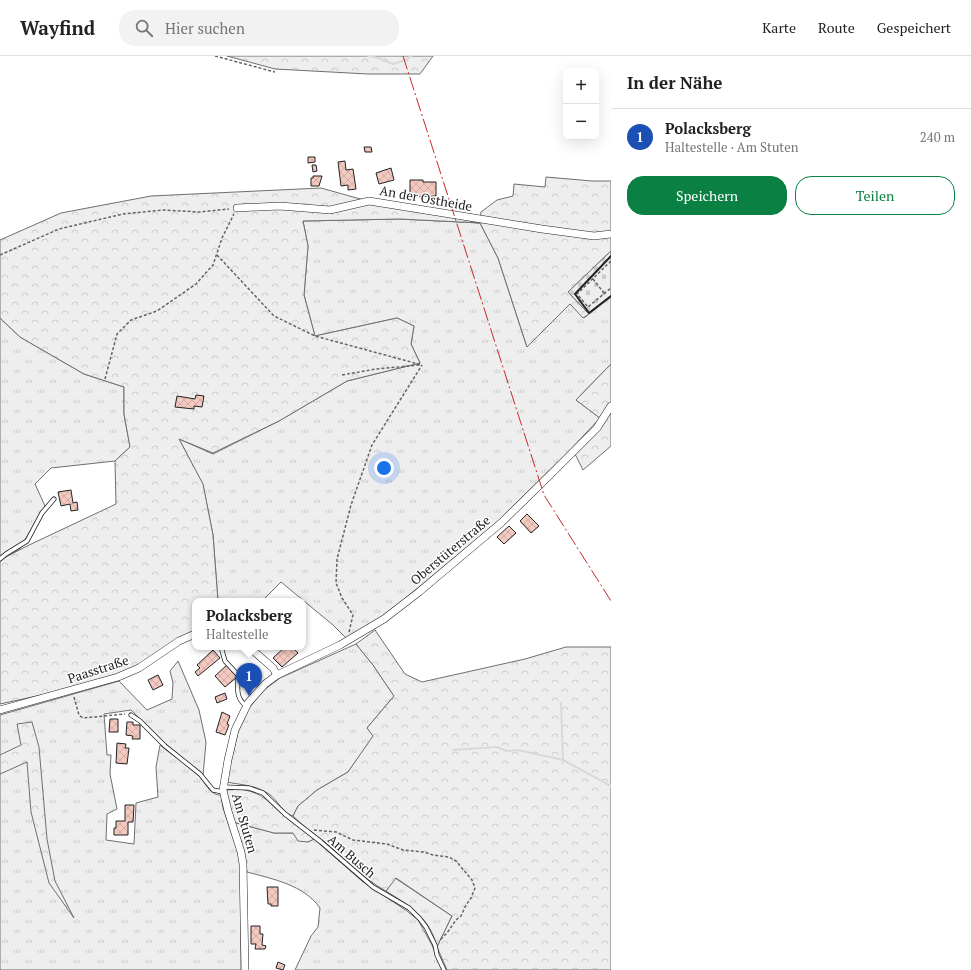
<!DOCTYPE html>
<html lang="de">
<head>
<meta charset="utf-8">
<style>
	body { margin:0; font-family:"PT Serif",serif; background:#f2f2f2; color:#222 }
	.controls { position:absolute; right:12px; top:12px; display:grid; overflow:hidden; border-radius:8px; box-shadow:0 4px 16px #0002 }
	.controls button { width:36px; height:36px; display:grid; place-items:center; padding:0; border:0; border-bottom:1px solid #e0e0e0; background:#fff; color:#222; font:20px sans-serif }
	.you { position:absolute; left:384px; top:412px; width:14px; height:14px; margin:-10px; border:3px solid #fff; border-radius:50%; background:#1a73e8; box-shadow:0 0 0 6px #1a73e833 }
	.badge { display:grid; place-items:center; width:26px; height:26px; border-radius:50%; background:#0b8043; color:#fff; font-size:13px; font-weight:700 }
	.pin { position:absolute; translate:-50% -33px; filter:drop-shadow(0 1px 2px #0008) }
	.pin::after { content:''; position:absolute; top:21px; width:14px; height:12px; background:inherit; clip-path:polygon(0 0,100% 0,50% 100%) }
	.popup { position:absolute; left:192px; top:542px; width:114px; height:52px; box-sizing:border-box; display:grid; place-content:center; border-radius:8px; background:#fff; filter:drop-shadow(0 1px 3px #0005); font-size:13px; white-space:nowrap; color:#767676 }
	.popup b { font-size:15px; color:#222 }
	.popup::after { content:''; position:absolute; left:50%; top:100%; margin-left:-8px; border:8px solid transparent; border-top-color:#fff }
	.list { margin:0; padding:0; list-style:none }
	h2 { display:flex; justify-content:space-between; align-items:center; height:52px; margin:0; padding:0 16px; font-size:17px }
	h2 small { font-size:13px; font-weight:400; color:#767676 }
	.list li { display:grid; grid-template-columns:26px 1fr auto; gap:12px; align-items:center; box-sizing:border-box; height:56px; padding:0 16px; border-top:1px solid #e0e0e0 }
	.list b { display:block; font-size:15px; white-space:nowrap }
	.list p { margin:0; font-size:13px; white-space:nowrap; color:#767676 }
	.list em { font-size:13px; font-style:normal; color:#767676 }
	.actions { display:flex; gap:8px; padding:12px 16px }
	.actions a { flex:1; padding:9px 0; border:1px solid #0b8043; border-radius:16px; text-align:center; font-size:14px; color:#0b8043 }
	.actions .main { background:#0b8043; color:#fff }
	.icon { flex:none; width:22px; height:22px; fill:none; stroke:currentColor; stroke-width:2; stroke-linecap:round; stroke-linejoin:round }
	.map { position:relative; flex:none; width:611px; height:914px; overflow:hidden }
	header { display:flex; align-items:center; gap:24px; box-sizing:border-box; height:56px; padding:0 20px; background:#fff; border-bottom:1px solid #e0e0e0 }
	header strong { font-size:19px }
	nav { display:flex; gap:22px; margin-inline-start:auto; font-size:14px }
	.search { width:280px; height:36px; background:#f2f2f2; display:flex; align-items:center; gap:10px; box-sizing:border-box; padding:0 14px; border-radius:16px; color:#767676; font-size:15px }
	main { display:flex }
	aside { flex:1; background:#fff }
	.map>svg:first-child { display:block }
	.grass { fill:url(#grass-tufts); stroke:#6f6f6f }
	.forest { fill:url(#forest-crowns); stroke:#6f6f6f }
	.cemetery { fill:url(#cemetery-stones); stroke:#6f6f6f }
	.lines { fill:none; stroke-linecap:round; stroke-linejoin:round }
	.stream { stroke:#d9d9d9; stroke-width:2 }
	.building { fill:url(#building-cross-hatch); stroke:#222 }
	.service-casing { stroke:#222; stroke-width:5 }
	.minor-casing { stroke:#222; stroke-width:8 }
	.path { stroke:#646464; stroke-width:1.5; stroke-dasharray:3 2; stroke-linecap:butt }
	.service { stroke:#fff; stroke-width:3.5 }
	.minor { stroke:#fff; stroke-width:7 }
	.wall { stroke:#222; stroke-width:2 }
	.power { stroke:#c62828; stroke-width:1; stroke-dasharray:14 3 2 3; stroke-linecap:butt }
	.labels { text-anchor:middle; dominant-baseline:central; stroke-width:3; stroke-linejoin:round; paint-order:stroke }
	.street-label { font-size:13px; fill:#222; stroke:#fff }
</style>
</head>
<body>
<header>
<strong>Wayfind</strong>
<div class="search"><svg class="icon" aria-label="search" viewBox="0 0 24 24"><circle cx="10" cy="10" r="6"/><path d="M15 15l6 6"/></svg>Hier suchen</div>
<nav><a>Karte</a><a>Route</a><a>Gespeichert</a></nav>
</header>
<main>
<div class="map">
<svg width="611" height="914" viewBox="0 0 611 914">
	<defs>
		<pattern id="grass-tufts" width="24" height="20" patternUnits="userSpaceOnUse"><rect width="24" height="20" fill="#eee"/><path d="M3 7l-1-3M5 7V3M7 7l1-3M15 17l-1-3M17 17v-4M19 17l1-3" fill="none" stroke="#ccc"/></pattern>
		<pattern id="forest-crowns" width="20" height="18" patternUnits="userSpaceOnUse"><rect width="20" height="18" fill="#eee"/><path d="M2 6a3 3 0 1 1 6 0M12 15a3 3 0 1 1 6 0" fill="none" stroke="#ccc"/></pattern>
		<pattern id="cemetery-stones" width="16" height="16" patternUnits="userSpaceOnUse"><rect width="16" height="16" fill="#eee"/><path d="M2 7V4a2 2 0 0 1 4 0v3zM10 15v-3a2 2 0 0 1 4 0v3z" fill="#ccc"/></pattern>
		<pattern id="building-cross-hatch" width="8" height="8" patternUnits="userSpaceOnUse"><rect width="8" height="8" fill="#f3c9c0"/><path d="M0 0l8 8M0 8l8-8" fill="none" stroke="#d0aca5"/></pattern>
	</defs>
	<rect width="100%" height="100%" fill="#fff"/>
	<!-- grass -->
	<g class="grass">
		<polygon points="400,163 480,167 498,202 527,291 570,247 584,262 611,240 611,308 576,344 600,362 571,393 498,465 383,561 346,582 333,569 281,526 262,545 218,545 213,479 203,429 179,383 213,398 279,365 347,325 420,307 411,288 414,270 397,262 315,280 304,239 308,190 303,165"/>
		<polygon points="0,262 20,281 84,318 124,331 124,358 130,391 115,405 51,412 35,428 45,450 19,494 0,504"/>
		<path d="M356 588 373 609 394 640 367 672 374 680 348 716 317 734 298 750 293 760C282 757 278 744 269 738 256 729 242 729 226 726L238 676 249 652 264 634 280 622Z"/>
		<path d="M178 605 199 654 206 686 203 720 162 685V684L131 654 104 658 107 699H111L110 718 117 753 107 758 106 784 134 788 136 747 158 741 156 711 160 689C172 699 191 711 200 721 206 728 211 740 221 739L223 752 238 796 241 814V914H0V659L119 625 147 654 172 643 173 627 170 615Z"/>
		<path d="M233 766 274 777H293L308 786 314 783 362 825 407 855 418 864 432 889 442 914H295L311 880 318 871 320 852C304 829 273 823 247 816L244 795Z"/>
		<path d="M395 822 452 860 437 891C430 862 410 850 386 835Z"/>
	</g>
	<!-- forest -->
	<g class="forest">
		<polygon points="227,0 433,0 420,18 368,18 275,13"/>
		<polygon points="546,121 592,125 611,125 611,195 568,236 589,258 583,262 570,248 527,291 498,202 480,167 400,163 303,165 308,190 304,239 315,280 397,262 414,270 411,288 420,307 347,325 279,365 213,397 179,383 203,428 213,479 218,545 195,545 195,574 146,607 114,620 78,631 0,648 0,504 27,490 116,448 115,405 130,391 124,358 124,331 84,318 20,281 0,262 0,184 61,157 151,140 321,132 371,146 449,160 479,167 481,156 497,144 513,140 514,128 545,131"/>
		<polygon points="611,308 611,390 583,414 575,398 605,366 576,344"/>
		<path d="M375 574 405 618 422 626 525 603 566 591H611V914H447L437 891 452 860 396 822 386 835C364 823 345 804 326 787 315 778 303 770 293 760L298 750 317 734 348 716 373 680 367 672 394 640 373 609 356 588Z"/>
		<polygon points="32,666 39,691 47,783 55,825 74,862 49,827 31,756 27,706 0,718 0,699 21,689 17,668"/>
		<path d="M240 733C263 737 266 744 282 758 292 767 304 775 314 783L308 786 298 785 293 777H274L233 766 226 734Z"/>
	</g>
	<!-- cemetery -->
	<polygon class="cemetery" points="611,195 611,241 589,258 568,236"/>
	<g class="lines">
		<!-- stream -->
		<g class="stream">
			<polyline points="368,0 378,2 393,8 406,4 411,0"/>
			<polyline points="561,647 563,704 611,730"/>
			<polyline points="453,694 497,691 507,695 518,694 563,704"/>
		</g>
	</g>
	<!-- building -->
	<g class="building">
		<polygon points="364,91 371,91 372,96 365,96"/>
		<polygon points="308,101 315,101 315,106 308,107"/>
		<polygon points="345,105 346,114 353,113 356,133 348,134 348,129 341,130 338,106"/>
		<polygon points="312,109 316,109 317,115 313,116"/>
		<polygon points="391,112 394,124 379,128 376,117"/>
		<polygon points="313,120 322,120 319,130 311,130 311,122 313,122"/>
		<polygon points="410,124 423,124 423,126 436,126 436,140 410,141"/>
		<polygon points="196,339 204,340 202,351 194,350 194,353 175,351 177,340 195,343"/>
		<polygon points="71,434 73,447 77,446 78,454 71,455 70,448 61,450 58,436"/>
		<polygon points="527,458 539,470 531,477 520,465"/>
		<polygon points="509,470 516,477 504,488 497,481"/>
		<polygon points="285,591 292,591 298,597 282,611 273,602"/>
		<polygon points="213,594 220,602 198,620 195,616 200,612 197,609"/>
		<polygon points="227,609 237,621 225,631 215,620"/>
		<polygon points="158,619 163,629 153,634 148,624"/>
		<polygon points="225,637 227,643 217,647 215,641"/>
		<polygon points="222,656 230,660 227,668 229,669 225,679 216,676"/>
		<polygon points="110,663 118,663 118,676 109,676"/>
		<polygon points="127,666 133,666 133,669 140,669 140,683 132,683 133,680 126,679"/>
		<polygon points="117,687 126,688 125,692 129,692 127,708 116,707"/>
		<polygon points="125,749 134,749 133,766 128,766 128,779 114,779 114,772 116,772 116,765 125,765"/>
		<polygon points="267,831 278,831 278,850 271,850 271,848 268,848"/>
		<polygon points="251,870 260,870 260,878 263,878 262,889 266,890 265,893 255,893 256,888 251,888"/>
		<polygon points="278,906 285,909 283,914 276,912"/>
	</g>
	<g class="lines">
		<!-- service casing -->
		<g class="service-casing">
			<g id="service">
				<polyline points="0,503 6,498 27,485 42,457 54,443"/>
				<path d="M221 591 225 605 238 619C238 632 235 641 246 650"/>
				<polyline points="131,659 140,665 165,690 200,718 213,734 223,736"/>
				<polyline points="224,731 249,732 263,737 285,758 321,786 373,831 409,852 420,863 426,871 435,889 437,899 444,914"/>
			</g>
		</g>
		<!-- minor casing -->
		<g class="minor-casing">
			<g id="minor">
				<polyline points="237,152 280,150 330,154 369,145 542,173 594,180 611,178"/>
				<polyline points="249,591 273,612 277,619"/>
				<polyline points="0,654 118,621 139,612 179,585 195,578"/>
				<polyline points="245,914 243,808 241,796 228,755 223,734 228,704 235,674 248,647 265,628 277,619 340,589 384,563 419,536 501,467 549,420 597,372 611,350"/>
			</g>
		</g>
		<!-- path -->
		<g class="path">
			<polyline points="215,0 275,16"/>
			<polyline points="0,199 59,173 123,158 164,154 199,156 229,153"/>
			<polyline points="217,199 274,260 315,280 422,309"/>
			<polyline points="611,205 577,238 588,251 611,232"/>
			<polyline points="593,223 604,237"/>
			<polyline points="342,319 376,313 420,309"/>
			<polyline points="105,323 117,278 131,264 157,255 196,228 213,209 222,182 234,158"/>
			<polyline points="349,576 353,559 342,542 336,527 337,503 351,449 372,389 422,309"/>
			<polyline points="74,641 79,659 83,662 125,658"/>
			<polyline points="314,774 336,776 353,784 387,788 403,794 424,796 433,799 449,801 456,805 472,824 475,832 471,842 466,849 461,860 456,864 447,877 439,885"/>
		</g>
		<!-- service -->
		<use href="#service" class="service"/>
		<!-- minor -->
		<use href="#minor" class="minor"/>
		<!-- wall -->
		<polyline class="wall" points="611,200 575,238 589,257 611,240"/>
		<!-- power -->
		<polyline class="power" points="403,0 544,439 611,545"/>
	</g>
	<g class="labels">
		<!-- street labels -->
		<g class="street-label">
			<text transform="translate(426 142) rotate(10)">An der Ostheide</text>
			<text transform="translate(450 494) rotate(-40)">Oberstüterstraße</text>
			<text transform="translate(98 613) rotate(-18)">Paasstraße</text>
			<text transform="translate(245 767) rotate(74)">Am Stuten</text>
			<text transform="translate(352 800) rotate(41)">Am Busch</text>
		</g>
	</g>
</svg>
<div class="controls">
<button>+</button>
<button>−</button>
</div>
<div class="you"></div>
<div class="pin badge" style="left:249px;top:640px;background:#1a4fb4">1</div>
<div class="popup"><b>Polacksberg</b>Haltestelle</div>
</div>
<aside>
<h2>In der Nähe<small></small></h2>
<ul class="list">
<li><span class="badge" style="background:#1a4fb4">1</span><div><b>Polacksberg</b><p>Haltestelle · Am Stuten</p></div><em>240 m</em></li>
</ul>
<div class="actions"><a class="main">Speichern</a><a>Teilen</a></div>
</aside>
</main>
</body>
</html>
